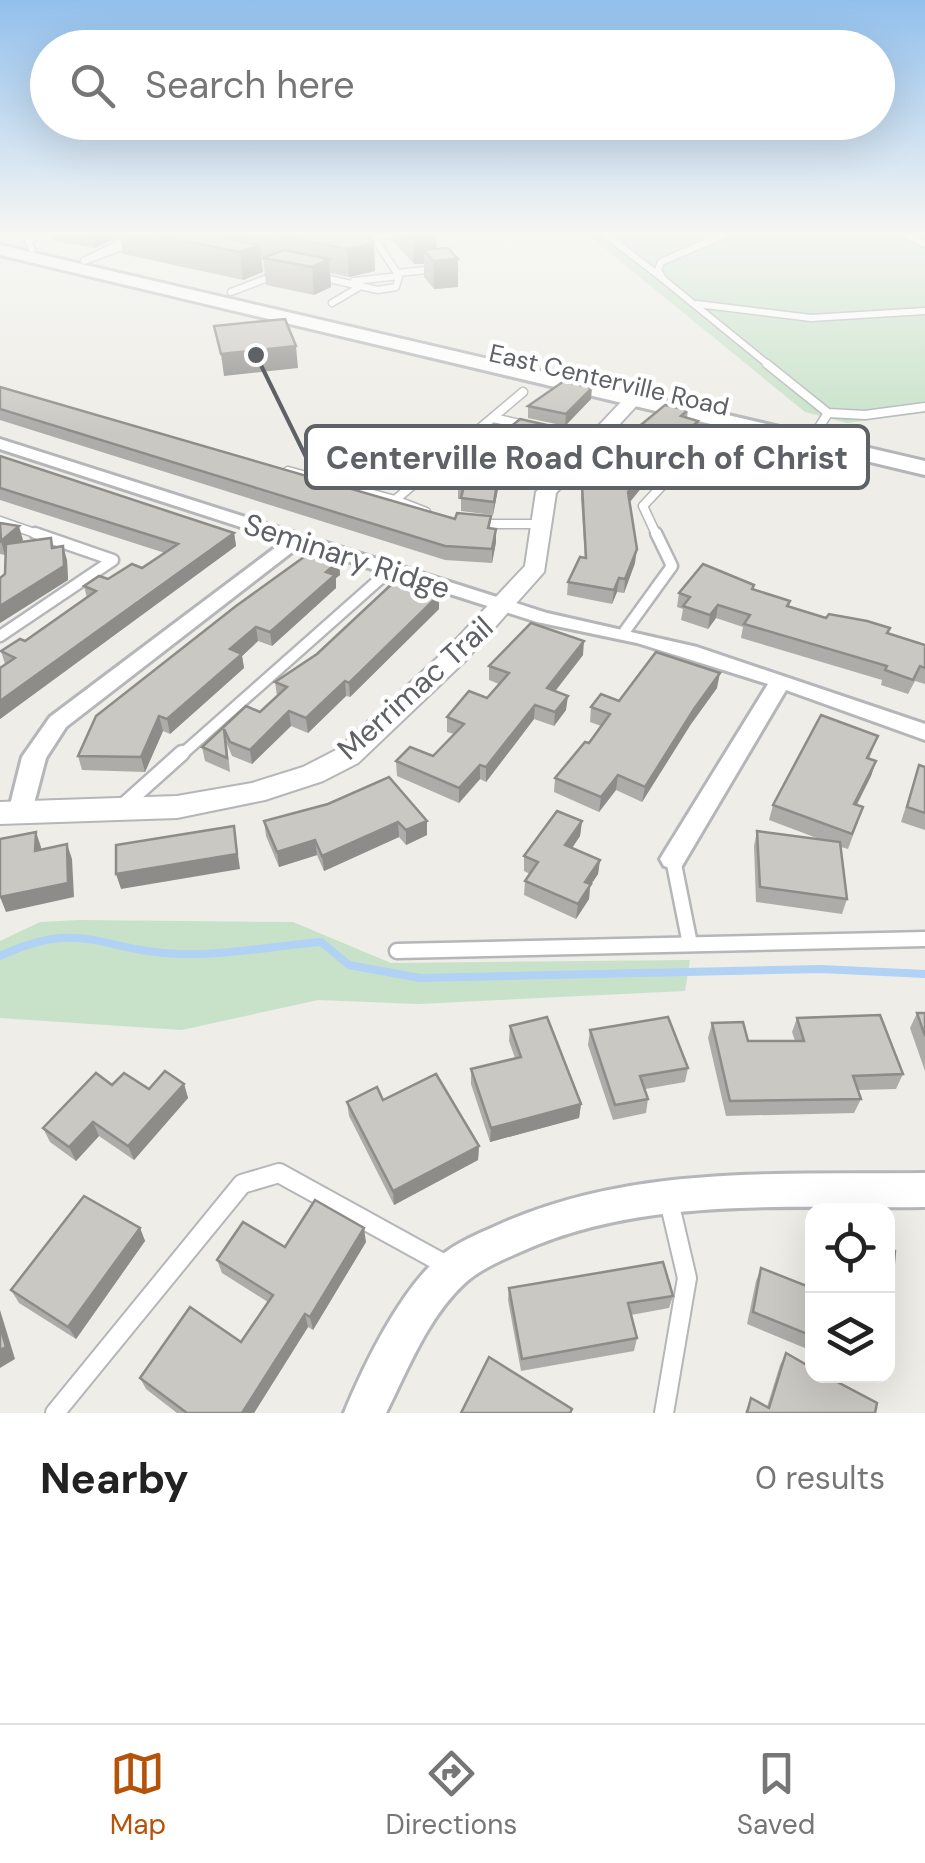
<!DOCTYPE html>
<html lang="en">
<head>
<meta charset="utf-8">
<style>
	body { margin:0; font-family:"DM Sans",sans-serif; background:#f2f2f2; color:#222 }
	.controls { position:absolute; right:30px; bottom:30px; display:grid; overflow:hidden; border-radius:20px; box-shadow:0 10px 40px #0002 }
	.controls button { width:90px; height:90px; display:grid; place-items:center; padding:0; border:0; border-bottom:2px solid #e0e0e0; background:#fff; color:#222; font:50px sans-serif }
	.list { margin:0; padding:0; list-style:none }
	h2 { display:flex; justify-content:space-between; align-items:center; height:130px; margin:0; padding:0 40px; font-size:42px }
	h2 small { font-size:32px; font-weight:400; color:#767676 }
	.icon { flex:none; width:55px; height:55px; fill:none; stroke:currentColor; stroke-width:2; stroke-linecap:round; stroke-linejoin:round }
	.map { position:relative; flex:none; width:925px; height:1413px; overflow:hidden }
	.search { position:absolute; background:#fff; box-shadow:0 10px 40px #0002; left:30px; right:30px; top:30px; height:110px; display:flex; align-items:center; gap:25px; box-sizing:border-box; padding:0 35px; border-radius:55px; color:#767676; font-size:38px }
	.sheet { height:310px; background:#fff }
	nav { display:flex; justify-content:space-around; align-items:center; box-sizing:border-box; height:140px; border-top:2px solid #e0e0e0; background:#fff; font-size:28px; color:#767676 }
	nav a { display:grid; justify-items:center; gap:5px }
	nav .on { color:#b45309 }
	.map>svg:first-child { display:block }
	.green { fill:#c7e2c9 }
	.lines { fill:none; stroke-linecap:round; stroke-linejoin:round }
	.stream { stroke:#b1d2f4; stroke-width:8 }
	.service-far4-casing { stroke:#b4b6b9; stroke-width:9 }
	.service-far3-casing { stroke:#b4b6b9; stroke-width:11 }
	.service-far2-casing { stroke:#b4b6b9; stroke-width:15 }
	.service-far1-casing { stroke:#b4b6b9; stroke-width:19 }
	.service-casing { stroke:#b4b6b9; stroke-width:22 }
	.minor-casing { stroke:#b4b6b9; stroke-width:6 }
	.tertiary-casing { stroke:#b4b6b9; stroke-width:4 }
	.secondary-casing { stroke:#b3b5b9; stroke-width:6 }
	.service-far4 { stroke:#fff; stroke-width:6 }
	.service-far3 { stroke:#fff; stroke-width:8 }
	.service-far2 { stroke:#fff; stroke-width:10 }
	.service-far1 { stroke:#fff; stroke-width:14 }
	.service { stroke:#fff; stroke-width:18 }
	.minor { fill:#fff; fill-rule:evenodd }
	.tertiary { fill:#fff; fill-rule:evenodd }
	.secondary { fill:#fff; fill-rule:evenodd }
	.wall { fill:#aeaca8 }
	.shaded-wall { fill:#8d8c88 }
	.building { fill:#cac8c3; stroke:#8d8c88; stroke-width:2.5 }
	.labels { text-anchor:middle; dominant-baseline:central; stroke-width:9; stroke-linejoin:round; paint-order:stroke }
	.far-street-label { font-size:25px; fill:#5e6165; stroke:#fff }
	.street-label { font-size:30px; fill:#5e6165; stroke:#fff }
	.leader { fill:none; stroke:#5e6165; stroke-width:4 }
	.callout-dot { fill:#5e6165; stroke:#fff; stroke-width:4 }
	.callout { fill:#fff; stroke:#5e6165; stroke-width:4 }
	.callout-label { font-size:32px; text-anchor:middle; font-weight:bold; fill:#5e6165 }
</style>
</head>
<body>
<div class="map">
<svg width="925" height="1413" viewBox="0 0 925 1413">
	<rect width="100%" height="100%" fill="#eeede7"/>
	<!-- green -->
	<g class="green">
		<polygon points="588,235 925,235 925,413 847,423 805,412"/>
		<polygon points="80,920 293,922 391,963 690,960 685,991 418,1004 318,1000 182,1030 0,1018 0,941 40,922"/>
	</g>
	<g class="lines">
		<!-- stream -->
		<path class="stream" d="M0 956C84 917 100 952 181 954 228 955 275 946 321 942L349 965 420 978 821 969 925 974"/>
		<!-- service-far4 casing -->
		<g class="service-far4-casing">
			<g id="service-far4">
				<polyline points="606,235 662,278"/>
				<polyline points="724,235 661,262 658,270 663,279 770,366"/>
				<polyline points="907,235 925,244"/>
				<polyline points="373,236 389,235"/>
				<polygon points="122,242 136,242 84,261"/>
				<polyline points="32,249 28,241 40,235"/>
				<polyline points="397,273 437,269"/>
				<polyline points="320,277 378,290 396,287 399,276 372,235"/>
				<polyline points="354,281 399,276"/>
				<polyline points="231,292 278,274"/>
				<polyline points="332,303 361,286"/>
				<polyline points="697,304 811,318 925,311"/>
			</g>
		</g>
		<!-- service-far3 casing -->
		<g class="service-far3-casing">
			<g id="service-far3">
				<polyline points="767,364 828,413 865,415 925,407"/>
				<polyline points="493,418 571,435 679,468"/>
				<polyline points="811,440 828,413"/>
				<polyline points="288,471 395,500"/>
				<polyline points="426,512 395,500 523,392"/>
				<polyline points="0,521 43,536"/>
				<polyline points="478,524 542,524"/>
				<polyline points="657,536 643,506 705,440"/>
			</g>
		</g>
		<!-- service-far2 casing -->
		<g class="service-far2-casing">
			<g id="service-far2">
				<polyline points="625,631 672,566 656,533"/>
				<polyline points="0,636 113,560 35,533"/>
				<polyline points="180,756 390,570"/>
			</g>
		</g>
		<!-- service-far1 casing -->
		<g class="service-far1-casing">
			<g id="service-far1">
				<polyline points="124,805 182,753"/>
				<polyline points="673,859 690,944"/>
				<polyline points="397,951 925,939"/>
			</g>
		</g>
		<!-- service casing -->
		<g class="service-casing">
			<g id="service">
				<polyline points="55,1413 242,1184 279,1173 446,1265"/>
				<polyline points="664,1413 687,1278 669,1201"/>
			</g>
		</g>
		<!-- minor casing -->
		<g class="minor-casing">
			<g id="minor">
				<polygon points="0,439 547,613 697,647 925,724 925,740 786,690 682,866 673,869 664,866 660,859 768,684 637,643 537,622 300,546 66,727 46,758 31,815 13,815 9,809 22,757 50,717 284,541 0,449"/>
				<path d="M925 1173V1207C791 1209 643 1195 518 1253 500 1261 479 1270 465 1283 428 1317 408 1369 386 1413H344C364 1364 399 1293 438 1258 455 1243 478 1234 498 1225 633 1164 781 1175 925 1173Z"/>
			</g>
		</g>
		<!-- tertiary casing -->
		<g class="tertiary-casing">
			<polygon id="tertiary" points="638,384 653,388 556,493 544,572 465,661 358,763 323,781 265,800 177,818 0,824 0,802 177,796 252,783 303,767 338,749 447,649 525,566 536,492"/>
		</g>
		<!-- secondary casing -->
		<g class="secondary-casing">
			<polygon id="secondary" points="0,245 925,461 925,475 0,255"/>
		</g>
		<!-- service-far4 -->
		<use href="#service-far4" class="service-far4"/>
		<!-- service-far3 -->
		<use href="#service-far3" class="service-far3"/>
		<!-- service-far2 -->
		<use href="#service-far2" class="service-far2"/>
		<!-- service-far1 -->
		<use href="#service-far1" class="service-far1"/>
		<!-- service -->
		<use href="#service" class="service"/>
		<!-- minor -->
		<use href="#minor" class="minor"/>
		<!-- tertiary -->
		<use href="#tertiary" class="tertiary"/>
		<!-- secondary -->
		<use href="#secondary" class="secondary"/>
	</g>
	<!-- wall -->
	<g class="wall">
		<polygon points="52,235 368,235 375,271 349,277 330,273 331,287 314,295 266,285 263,258 261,257 263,272 243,280 123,254 120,236 94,248 54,241"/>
		<polygon points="392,235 436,235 437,249 458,259 458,287 434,289 424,277 424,264 414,264 393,241"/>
		<polygon points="0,387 455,519 491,516 490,528 496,529 496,542 492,563 445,560 0,420"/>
		<polygon points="591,399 565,426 528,418 528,406"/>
		<polygon points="688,410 687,418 696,433 680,449 667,457 630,445 631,433"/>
		<polygon points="550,438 524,462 498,489 493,515 461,511 461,499 458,499 458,486"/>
		<polygon points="0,456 234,533 236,546 0,719 0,668 5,664 1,651 25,641 87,598 84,586 142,568 165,553 0,500"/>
		<polygon points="657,469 630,502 635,563 624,593 617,592 612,604 567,595 568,582 585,558 581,498 582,485"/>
		<polygon points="0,523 23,540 20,542 51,538 54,548 67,560 68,580 0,623 0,578 5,574 5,555 0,554"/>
		<polygon points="339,561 340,575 336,578 336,588 272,646 258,641 242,656 244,668 170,734 163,731 145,772 82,770 78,756"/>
		<polygon points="753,590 790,601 789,607 888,634 925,645 925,684 915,681 908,694 881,685 882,680 741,638 743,627 716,618 708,629 681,620 683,609 677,607 679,593"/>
		<polygon points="439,595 439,609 350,697 346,696 308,733 291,726 252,764 232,756 227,744 230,772 205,761 202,747 260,712 277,696 275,682"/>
		<polygon points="583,655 555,691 566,710 554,726 534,719 486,782 480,779 459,803 397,776 396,761 433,756 454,734 447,732 447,717 487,698 499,684 489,680 489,666"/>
		<polygon points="717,688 691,724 642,802 616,790 599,812 554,792 555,778 589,743 601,726 590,722 591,707 619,701"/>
		<polygon points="878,736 869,759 876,761 871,776 857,805 858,822 848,849 841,847 847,899 842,914 756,902 754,846 757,831 822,840 769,820 773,805"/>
		<polygon points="919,765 925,767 925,830 901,822"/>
		<polygon points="389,777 427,835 406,845 399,837 324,871 317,855 279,867 266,836 264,821 328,804"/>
		<polygon points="582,821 580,836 572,848 600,860 598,874 590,886 589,899 576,919 524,895 525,881 530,874 524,871 524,856"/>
		<polygon points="917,1013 925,1013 925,1071 910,1028"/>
		<polygon points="797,1018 903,1074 896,1089 858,1090 861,1099 854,1113 726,1116 708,1038 712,1023 748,1041 795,1041 792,1032"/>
		<polygon points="510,1026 581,1104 579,1118 490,1142 471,1084 471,1069 515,1058 509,1041"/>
		<polygon points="590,1030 688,1068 685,1082 645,1089 648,1099 646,1113 613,1120 588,1045"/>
		<polygon points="184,1084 188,1098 134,1160 99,1136 76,1161 50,1142 43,1128 112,1085 149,1089"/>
		<polygon points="383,1100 479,1146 478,1160 394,1205 349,1116 347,1102"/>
		<polygon points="140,1228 145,1241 76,1339 19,1303 11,1290"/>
		<polygon points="366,1242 313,1330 308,1327 254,1413 177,1413 146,1389 140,1378 241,1342 268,1302 222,1273 217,1260 285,1247"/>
		<polygon points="761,1268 812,1288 812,1351 747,1324 756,1281"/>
		<polygon points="509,1288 673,1296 669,1308 631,1315 637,1338 634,1351 521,1371 508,1300"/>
		<polygon points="786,1353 875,1413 745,1413 751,1398 767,1407 780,1365"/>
	</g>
	<!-- shaded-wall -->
	<g class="shaded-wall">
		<polygon points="92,235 120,235 120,236 94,248"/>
		<polygon points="242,235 249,235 250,241 243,244"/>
		<polygon points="436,236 437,261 458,259 458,287 434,289 433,261 424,250 424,264 414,264 413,238"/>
		<polygon points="374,243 375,271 349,277 347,249"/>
		<polygon points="260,245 263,272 243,280 240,252"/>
		<polygon points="329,259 331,287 314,295 312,267"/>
		<polygon points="296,346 298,368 224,376 221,354"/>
		<polygon points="592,388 591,399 565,426 566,414"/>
		<polygon points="698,421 696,433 680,449 667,457 669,444"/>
		<polygon points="551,426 550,438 524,462 498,489 493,515 494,502 498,477 524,450"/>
		<polygon points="658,456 657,469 627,505 628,492"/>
		<polygon points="19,526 23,540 5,555 1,541"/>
		<polygon points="496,529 496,542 492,563 492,549"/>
		<polygon points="234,533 236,546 0,719 0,701"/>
		<polygon points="63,546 67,560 68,580 0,623 0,606"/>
		<polygon points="637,549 635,563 624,593 625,579"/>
		<polygon points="339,561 340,575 336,578 336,588 272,646 270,632 326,572"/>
		<polygon points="619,578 617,592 612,604 614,590"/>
		<polygon points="439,595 439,609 350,697 349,683"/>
		<polygon points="718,605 716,618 708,629 710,615"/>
		<polygon points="256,627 258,641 242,656 244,668 170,734 167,719 230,649"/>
		<polygon points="584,641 583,655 546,703 547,688"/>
		<polygon points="720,673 717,688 691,724 642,802 645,787 694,709"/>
		<polygon points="345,681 346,696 308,733 306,718"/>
		<polygon points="568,696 566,710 554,726 555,712"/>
		<polygon points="535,705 534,719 486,782 486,767"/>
		<polygon points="289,711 291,726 252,764 250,750"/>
		<polygon points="159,716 163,731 145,772 141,757"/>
		<polygon points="876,761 871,776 849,819 854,804"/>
		<polygon points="480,765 480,779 459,803 459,788"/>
		<polygon points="618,775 616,790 599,812 601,797"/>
		<polygon points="427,821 427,835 406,845 406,830"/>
		<polygon points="582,821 580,836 564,860 565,845"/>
		<polygon points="398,822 399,837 324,871 322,856"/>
		<polygon points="234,826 240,869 121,889 116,874"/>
		<polygon points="36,832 41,847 41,866 35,851"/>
		<polygon points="315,840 317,855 279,867 277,852"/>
		<polygon points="67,844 72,859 74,897 6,912 0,897"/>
		<polygon points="600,860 598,874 590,886 589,899 576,919 578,904 585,882"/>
		<polygon points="184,1084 188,1098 134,1160 128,1146"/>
		<polygon points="581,1104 579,1118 490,1142 491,1128"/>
		<polygon points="93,1122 99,1136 76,1161 69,1147"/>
		<polygon points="479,1146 478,1160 394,1205 393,1191"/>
		<polygon points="140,1228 145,1241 76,1339 68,1327"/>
		<polygon points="364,1228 366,1242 313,1330 310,1317"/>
		<polygon points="0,1310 15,1359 0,1368"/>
		<polygon points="305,1314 308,1327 254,1413 242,1413"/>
	</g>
	<!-- building -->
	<g class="building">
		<polygon points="153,235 224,235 225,238 260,245 240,252"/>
		<polygon points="276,235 368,235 374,243 347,249"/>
		<polygon points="410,235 436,235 436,236 413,238"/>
		<polygon points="448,248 458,259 433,261 424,250"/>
		<polygon points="284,250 329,259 312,267 263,258"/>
		<polygon points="285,319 296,346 221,354 214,326"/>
		<polygon points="564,381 592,388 566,414 528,406"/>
		<polygon points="0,387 455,519 457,513 491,516 488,528 496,529 492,549 445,546 0,409"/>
		<polygon points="665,405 688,410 681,416 698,421 682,437 669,444 631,433"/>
		<polygon points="520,419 551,426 524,450 498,477 494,502 461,498 464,486 458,486 465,459 497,432 503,433"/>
		<polygon points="623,446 658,456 628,492 637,549 625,579 619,578 614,590 568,582 580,557 586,558 582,485"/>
		<polygon points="0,456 234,533 0,701 0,668 15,658 1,651 20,639 25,641 96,591 84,586 99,576 108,579 132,564 142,568 178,544 0,488"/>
		<polygon points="0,523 19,526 1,541"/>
		<polygon points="51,538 52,548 63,546 64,566 0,606 0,578 5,574 6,544"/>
		<polygon points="311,552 339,561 326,572 335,575 270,632 256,627 230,649 242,654 167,719 159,716 141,757 78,756 96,716 236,606"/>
		<polygon points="703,564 754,585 752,589 790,601 787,606 826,618 829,614 867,621 890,628 887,633 925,645 925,668 920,666 913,680 885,670 887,666 744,624 750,615 718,605 710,615 683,606 690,597 679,593"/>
		<polygon points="395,581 439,595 349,683 345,681 306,718 289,711 250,750 230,742 224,729 227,758 202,747 246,706 260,712 287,687 275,682 317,654"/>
		<polygon points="531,623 584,641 547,688 568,696 555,712 535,705 486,767 480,765 459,788 396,761 410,747 433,756 464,724 447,717 469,691 487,698 509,673 489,666"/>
		<polygon points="656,652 720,673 694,709 645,787 618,775 601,797 555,778 585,742 589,743 610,714 591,707 601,694 619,701"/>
		<polygon points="821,715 878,736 867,758 876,761 854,804 863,807 852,834 773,805"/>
		<polygon points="919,765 925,767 925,813 907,807"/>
		<polygon points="389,777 427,821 406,830 398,822 322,856 315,840 277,852 264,821 328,804"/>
		<polygon points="557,811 582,821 565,845 600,860 585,882 591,884 578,904 525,881 538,862 524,856"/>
		<polygon points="234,826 237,854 116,874 116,845"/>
		<polygon points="757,831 840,842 847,899 760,887"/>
		<polygon points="36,832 35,851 67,844 68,883 0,897 0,839"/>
		<polygon points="917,1013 925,1013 925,1036"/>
		<polygon points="880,1015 903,1074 853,1076 861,1099 730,1101 712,1023 743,1022 748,1041 804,1041 797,1018"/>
		<polygon points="547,1017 581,1104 491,1128 471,1069 521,1057 510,1026"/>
		<polygon points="668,1017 688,1068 640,1076 648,1099 615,1105 590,1030"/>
		<polygon points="165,1071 184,1084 128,1146 93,1122 69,1147 43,1128 96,1073 112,1085 124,1073 149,1089"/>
		<polygon points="436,1074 479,1146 393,1191 347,1102 377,1087 383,1100"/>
		<polygon points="84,1196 140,1228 68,1327 11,1290"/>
		<polygon points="315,1200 364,1228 310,1317 305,1314 242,1413 187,1413 140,1378 190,1307 241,1342 273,1295 217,1260 243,1222 285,1247"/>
		<polygon points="888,1248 895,1251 888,1327"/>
		<polygon points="663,1262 673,1296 628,1303 637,1338 522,1359 509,1288"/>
		<polygon points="761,1268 812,1288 812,1336 753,1312"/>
		<polygon points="0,1326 6,1347 0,1350"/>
		<polygon points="786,1353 812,1368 812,1376 826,1376 877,1403 875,1413 747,1413 751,1398 769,1408"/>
		<polygon points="489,1357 572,1409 570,1413 461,1413"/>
	</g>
	<!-- sky -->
	<linearGradient id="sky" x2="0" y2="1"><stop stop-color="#92c0ed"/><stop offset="0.54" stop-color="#f7f7f4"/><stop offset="1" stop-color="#f7f7f4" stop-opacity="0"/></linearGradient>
	<rect width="925" height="432" fill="url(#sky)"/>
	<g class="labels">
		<!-- far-street labels -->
		<g class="far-street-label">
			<text transform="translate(609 380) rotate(13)">East Centerville Road</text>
		</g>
		<!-- street labels -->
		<g class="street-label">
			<text transform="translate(347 556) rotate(18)">Seminary Ridge</text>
			<text transform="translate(415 688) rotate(-42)">Merrimac Trail</text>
		</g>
	</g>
	<!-- callouts -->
	<path class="leader" d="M256 355L306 457"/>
	<circle class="callout-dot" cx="256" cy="355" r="10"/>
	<rect class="callout" x="306" y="426" width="562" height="62" rx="10"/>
	<g class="callout-label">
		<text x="587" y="469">Centerville Road Church of Christ</text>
	</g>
</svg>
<div class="controls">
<button><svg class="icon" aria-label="locate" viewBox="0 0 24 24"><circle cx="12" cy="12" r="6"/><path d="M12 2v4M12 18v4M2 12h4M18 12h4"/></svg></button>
<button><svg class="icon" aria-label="layers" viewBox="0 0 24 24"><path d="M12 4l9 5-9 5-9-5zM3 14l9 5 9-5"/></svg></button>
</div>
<div class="search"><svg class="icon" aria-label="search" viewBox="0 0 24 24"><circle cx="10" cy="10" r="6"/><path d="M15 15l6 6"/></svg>Search here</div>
</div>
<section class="sheet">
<h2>Nearby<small>0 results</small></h2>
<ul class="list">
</ul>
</section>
<nav>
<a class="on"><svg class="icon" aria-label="map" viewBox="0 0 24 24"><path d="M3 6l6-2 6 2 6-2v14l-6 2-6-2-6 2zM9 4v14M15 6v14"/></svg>Map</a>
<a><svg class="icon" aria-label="directions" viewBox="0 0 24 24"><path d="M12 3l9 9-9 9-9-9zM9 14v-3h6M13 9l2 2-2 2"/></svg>Directions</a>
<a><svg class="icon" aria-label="saved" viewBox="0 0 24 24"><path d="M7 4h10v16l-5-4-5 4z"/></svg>Saved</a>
</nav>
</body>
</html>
